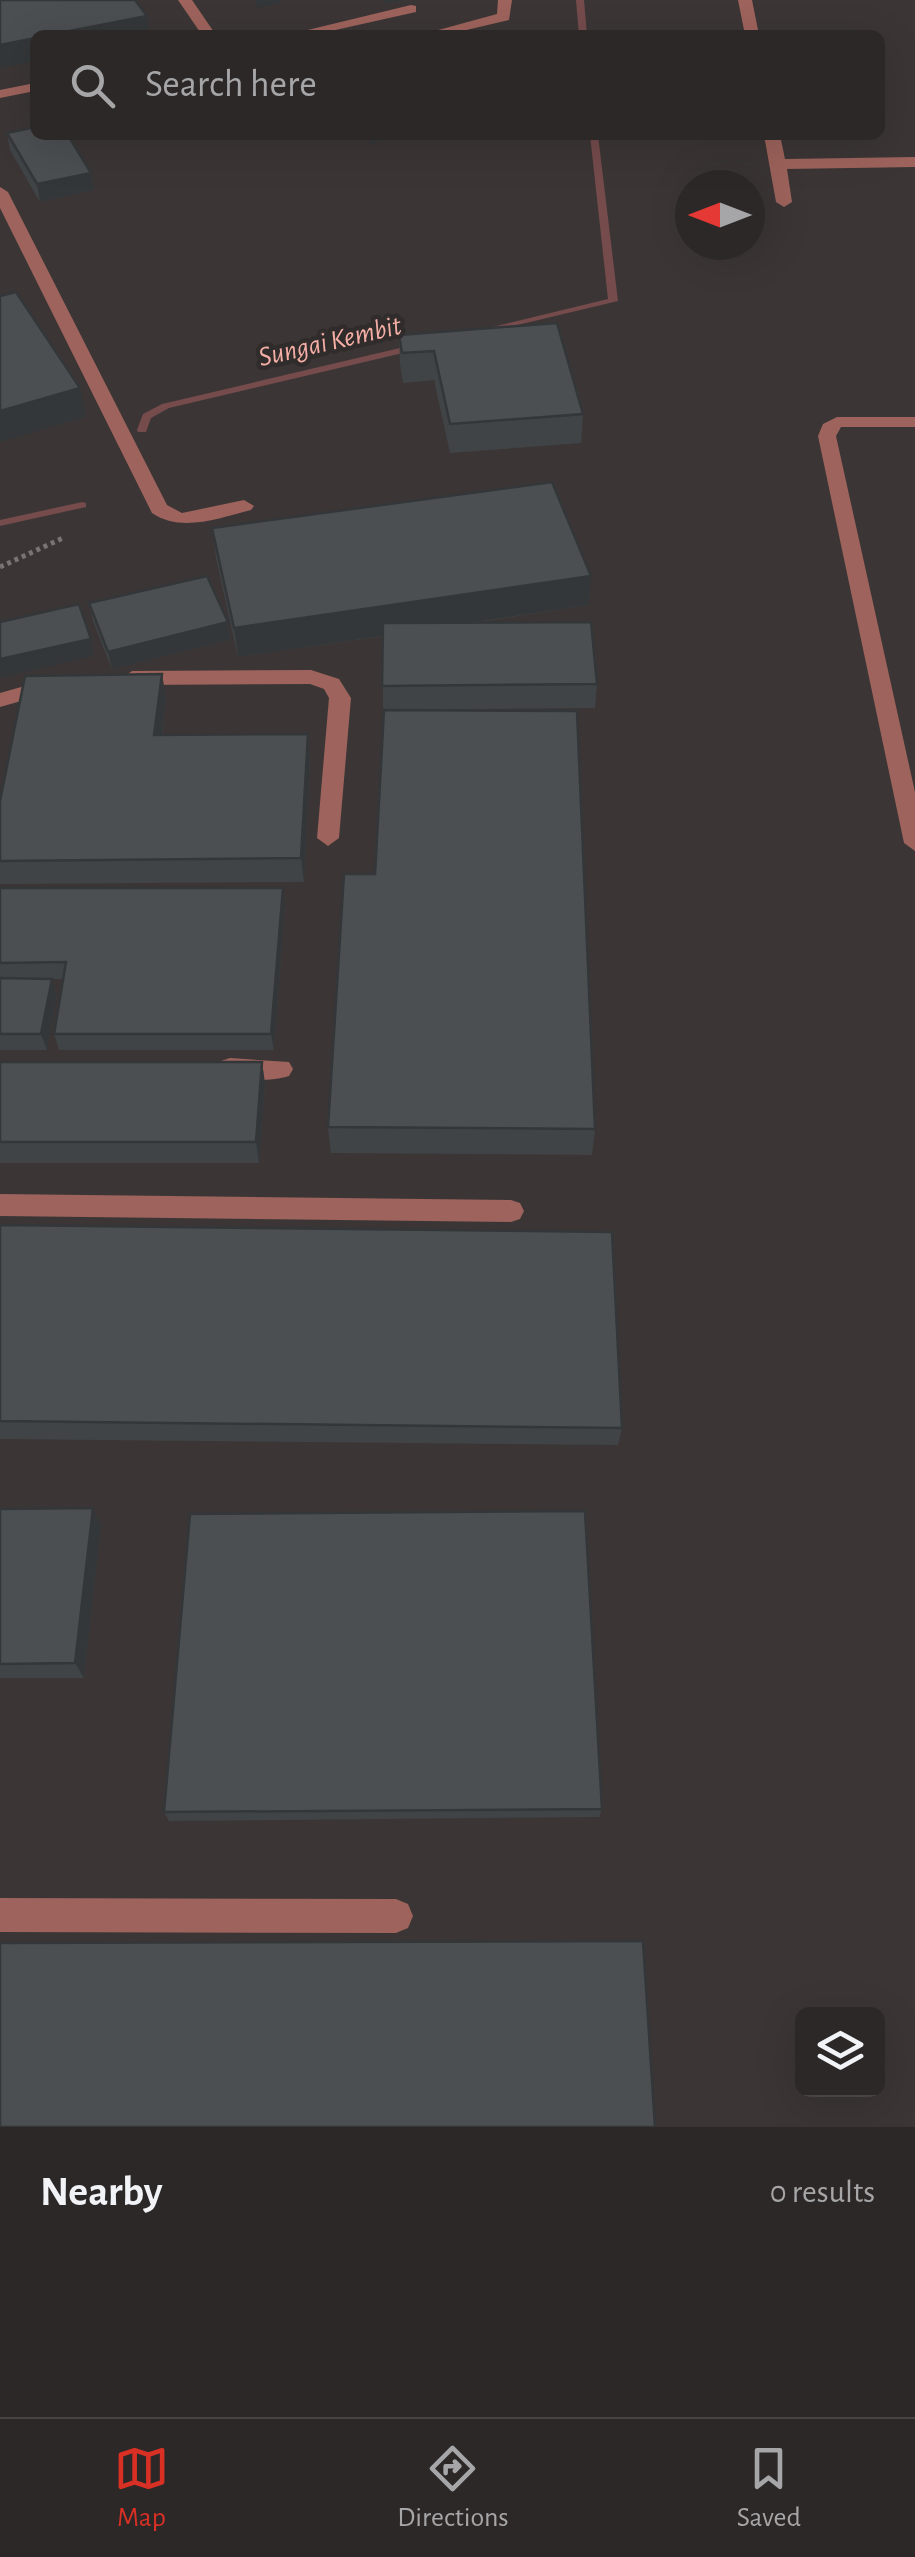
<!DOCTYPE html>
<html lang="en">
<head>
<meta charset="utf-8">
<style>
	body { margin:0; font-family:"Alegreya Sans",sans-serif; background:#383434; color:#f1f3f6 }
	.controls { position:absolute; right:30px; bottom:30px; display:grid; overflow:hidden; border-radius:15px; box-shadow:0 10px 40px #0002 }
	.controls button { width:90px; height:90px; display:grid; place-items:center; padding:0; border:0; border-bottom:2px solid #484445; background:#2c2828; color:#f1f3f6; font:50px sans-serif }
	.compass { position:absolute; left:675px; top:170px; width:90px; height:90px; border-radius:50%; background:#2c2828; box-shadow:0 10px 40px #0002; rotate:270deg }
	.list { margin:0; padding:0; list-style:none }
	h2 { display:flex; justify-content:space-between; align-items:center; height:130px; margin:0; padding:0 40px; font-size:42px }
	h2 small { font-size:32px; font-weight:400; color:#a6a6a8 }
	.icon { flex:none; width:55px; height:55px; fill:none; stroke:currentColor; stroke-width:2; stroke-linecap:round; stroke-linejoin:round }
	.map { position:relative; flex:none; width:915px; height:2127px; overflow:hidden }
	.search { position:absolute; background:#2c2828; box-shadow:0 10px 40px #0002; left:30px; right:30px; top:30px; height:110px; display:flex; align-items:center; gap:25px; box-sizing:border-box; padding:0 35px; border-radius:15px; color:#a6a6a8; font-size:38px }
	.sheet { height:290px; background:#2c2828 }
	nav { display:flex; justify-content:space-around; align-items:center; box-sizing:border-box; height:140px; border-top:2px solid #484445; background:#2c2828; font-size:28px; color:#a6a6a8 }
	nav a { display:grid; justify-items:center; gap:5px }
	nav .on { color:#d93025 }
	.map>svg:first-child { display:block }
	.lines { fill:none; stroke-linecap:round; stroke-linejoin:round }
	.stream { fill:#754b4c; fill-rule:evenodd }
	.path { stroke:#797473; stroke-width:5; stroke-dasharray:4 4; stroke-linecap:butt }
	.service { fill:#9d635c; fill-rule:evenodd }
	.minor { fill:#9d635c; fill-rule:evenodd }
	.wall { fill:#404447 }
	.shaded-wall { fill:#343739 }
	.building { fill:#4b4f52; stroke:#343739; stroke-width:2.5 }
	.labels { text-anchor:middle; dominant-baseline:central; stroke-width:9; stroke-linejoin:round; paint-order:stroke }
	.far-water-label { font-size:28px; font-style:italic; fill:#f5aea5; stroke:#302c2b }
</style>
</head>
<body>
<div class="map">
<svg width="915" height="2127" viewBox="0 0 915 2127">
	<rect width="100%" height="100%" fill="#3b3635"/>
	<g class="lines">
		<!-- stream -->
		<g class="stream">
			<polygon points="576,0 584,0 587,35 579,35"/>
			<polygon points="590,135 598,135 618,301 484,333 484,329 608,299"/>
			<polygon points="417,344 420,345 420,349 169,408 151,418 146,432 138,432 137,430 143,414 162,404"/>
			<polygon points="82,502 86,503 86,507 0,526 0,520"/>
		</g>
		<!-- path -->
		<polyline class="path" points="0,567 63,538"/>
		<!-- service -->
		<g class="service">
			<polygon points="178,0 192,0 216,35 202,35"/>
			<polygon points="498,0 512,0 509,20 445,35 420,35 497,14"/>
			<polygon points="738,0 752,0 759,35 745,35"/>
			<polygon points="764,135 780,135 785,159 915,157 915,167 787,169 792,202 784,207 776,202"/>
			<path d="M0 187 8 192 167 505 182 513 244 500 254 506 251 510C219 518 181 533 152 513L0 208Z"/>
			<polygon points="837,417 915,417 915,427 841,427 836,436 915,792 915,851 904,843 818,436 823,424"/>
			<polygon points="311,670 339,679 351,698 339,838 328,846 317,838 329,698 324,689 310,684 132,685 122,678 132,671"/>
			<polygon points="53,678 64,685 60,690 0,707 0,693"/>
			<path d="M230 1058 289 1062 293 1069 289 1076C270 1082 240 1081 221 1075L217 1068 221 1061Z"/>
			<polygon points="0,1194 511,1200 520,1203 524,1211 520,1219 511,1222 0,1216"/>
			<polygon points="0,1898 396,1899 408,1904 413,1916 408,1928 396,1933 0,1932"/>
		</g>
		<!-- minor -->
		<g class="minor">
			<polygon points="411,5 416,6 416,12 313,35 287,35"/>
			<polygon points="35,83 35,91 0,98 0,90"/>
		</g>
	</g>
	<!-- wall -->
	<g class="wall">
		<polygon points="7,133 94,190 40,202 10,150"/>
		<polygon points="399,335 583,414 581,443 450,453 434,380 403,383 400,364"/>
		<polygon points="212,528 589,605 472,623 597,684 595,708 383,710 383,636 238,657 216,558"/>
		<polygon points="89,603 228,622 230,640 112,669 93,621"/>
		<polygon points="166,698 162,735 308,734 310,758 304,882 0,884 0,801"/>
		<polygon points="0,888 285,904 274,1050 59,1050 54,1034 64,979 28,979 57,996 47,1050 0,1050"/>
		<polygon points="0,1062 262,1062 265,1084 259,1163 0,1163"/>
		<polygon points="328,1127 595,1129 592,1155 331,1153"/>
		<polygon points="0,1225 622,1428 618,1445 0,1439"/>
		<polygon points="0,1509 101,1525 84,1678 0,1678"/>
		<polygon points="602,1809 599,1817 169,1821 164,1812"/>
	</g>
	<!-- shaded-wall -->
	<g class="shaded-wall">
		<polygon points="256,0 281,0 281,3 257,8"/>
		<polygon points="383,0 406,0 383,4"/>
		<polygon points="147,16 150,35 49,35"/>
		<polygon points="35,38 35,61 0,68 0,45"/>
		<polygon points="370,135 408,135 370,144"/>
		<polygon points="91,173 94,190 40,202 37,184"/>
		<polygon points="80,388 86,417 0,442 0,411"/>
		<polygon points="591,576 589,605 238,657 234,628"/>
		<polygon points="228,622 230,640 112,669 108,652"/>
		<polygon points="91,639 94,656 0,678 0,659"/>
		<polygon points="162,674 166,698 159,758 154,735"/>
		<polygon points="308,734 310,758 304,882 301,858"/>
		<polygon points="283,888 285,904 274,1050 271,1034"/>
		<polygon points="52,979 57,996 47,1050 41,1034"/>
		<polygon points="262,1062 265,1084 259,1163 256,1142"/>
		<polygon points="93,1508 101,1525 84,1678 75,1663"/>
	</g>
	<!-- building -->
	<g class="building">
		<polygon points="0,0 135,0 147,16 49,35 35,35 35,38 0,45"/>
		<polygon points="35,127 35,135 68,135 91,173 37,184 7,133"/>
		<polygon points="16,292 80,388 0,411 0,296"/>
		<polygon points="557,323 583,414 450,424 434,351 402,353 399,335"/>
		<polygon points="552,482 591,576 234,628 212,528"/>
		<polygon points="207,576 228,622 108,652 89,603"/>
		<polygon points="79,604 91,639 0,659 0,622"/>
		<polygon points="591,622 597,684 382,686 383,623"/>
		<polygon points="162,674 154,735 308,734 301,858 0,861 0,801 25,676"/>
		<polygon points="384,710 577,711 595,1129 328,1127 344,874 375,874"/>
		<polygon points="0,888 283,888 271,1034 54,1034 66,962 0,963"/>
		<polygon points="0,978 52,979 41,1034 0,1034"/>
		<polygon points="0,1062 262,1062 256,1142 0,1142"/>
		<polygon points="0,1225 612,1232 622,1428 0,1421"/>
		<polygon points="93,1508 75,1663 0,1664 0,1509"/>
		<polygon points="585,1511 602,1809 164,1812 190,1514"/>
		<polygon points="643,1941 655,2127 0,2127 0,1943"/>
	</g>
	<g class="labels">
		<!-- far-water labels -->
		<g class="far-water-label">
			<text transform="translate(330 342) rotate(-13)">Sungai Kembit</text>
		</g>
	</g>
</svg>
<div class="controls">
<button><svg class="icon" aria-label="layers" viewBox="0 0 24 24"><path d="M12 4l9 5-9 5-9-5zM3 14l9 5 9-5"/></svg></button>
</div>
<svg class="compass" viewBox="-18 -18 36 36"><path d="M0-13l5 13h-10z" fill="#e53935"/><path d="M0 13l5-13h-10z" fill="#a6a6a8"/></svg>
<div class="search"><svg class="icon" aria-label="search" viewBox="0 0 24 24"><circle cx="10" cy="10" r="6"/><path d="M15 15l6 6"/></svg>Search here</div>
</div>
<section class="sheet">
<h2>Nearby<small>0 results</small></h2>
<ul class="list">
</ul>
</section>
<nav>
<a class="on"><svg class="icon" aria-label="map" viewBox="0 0 24 24"><path d="M3 6l6-2 6 2 6-2v14l-6 2-6-2-6 2zM9 4v14M15 6v14"/></svg>Map</a>
<a><svg class="icon" aria-label="directions" viewBox="0 0 24 24"><path d="M12 3l9 9-9 9-9-9zM9 14v-3h6M13 9l2 2-2 2"/></svg>Directions</a>
<a><svg class="icon" aria-label="saved" viewBox="0 0 24 24"><path d="M7 4h10v16l-5-4-5 4z"/></svg>Saved</a>
</nav>
</body>
</html>
